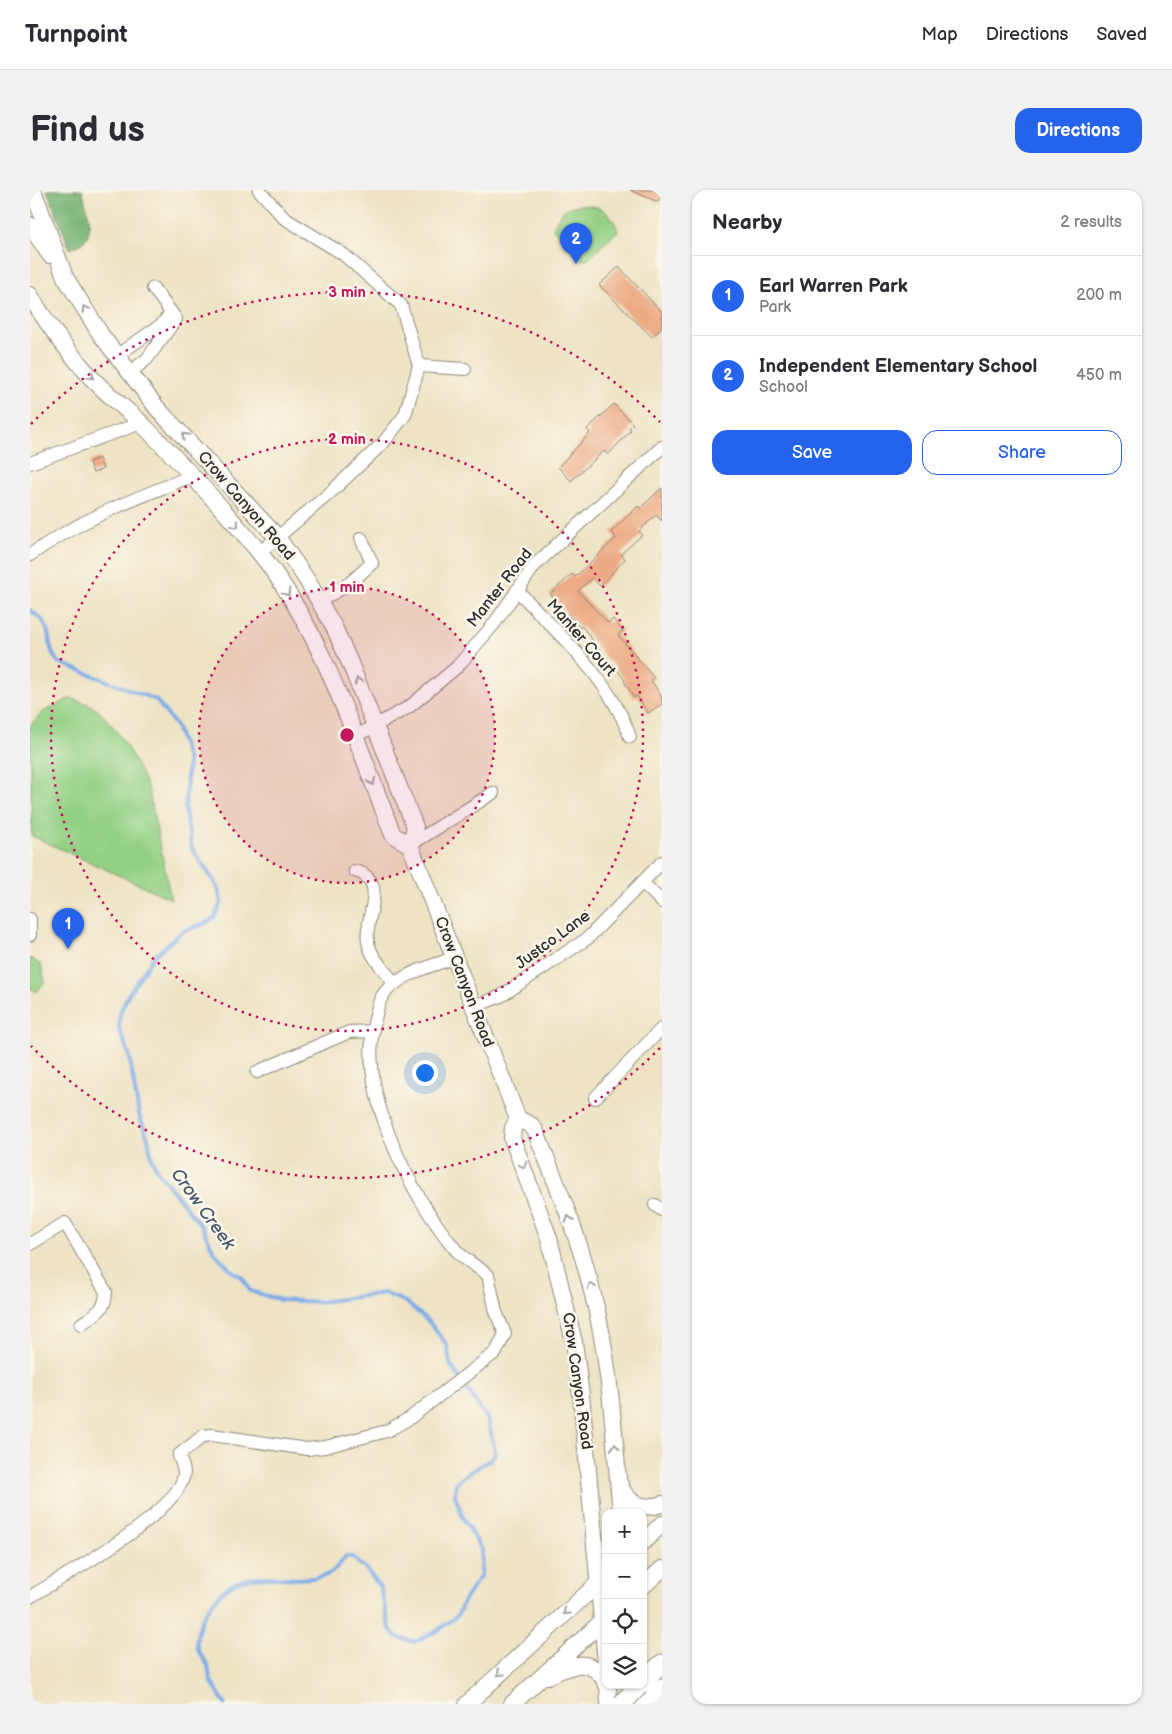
<!DOCTYPE html>
<html lang="en">
<head>
<meta charset="utf-8">
<style>
	body { margin:0; font-family:"Balsamiq Sans",sans-serif; background:#f2f2f3; color:#2b2b33 }
	.controls { position:absolute; right:15px; bottom:15px; display:grid; overflow:hidden; border-radius:10px; box-shadow:0 1px 4px #0004 }
	.controls button { width:45px; height:45px; display:grid; place-items:center; padding:0; border:0; border-bottom:1px solid #e1e1e2; background:#fff; color:#2b2b33; font:25px sans-serif }
	.you { position:absolute; left:394px; top:882px; width:18px; height:18px; margin:-12px; border:4px solid #fff; border-radius:50%; background:#1a73e8; box-shadow:0 0 0 8px #1a73e833 }
	.badge { display:grid; place-items:center; width:32px; height:32px; border-radius:50%; background:#2563eb; color:#fff; font-size:16px; font-weight:700 }
	.pin { position:absolute; translate:-50% -41px; filter:drop-shadow(0 1px 2px #0008) }
	.pin::after { content:''; position:absolute; top:26px; width:18px; height:15px; background:inherit; clip-path:polygon(0 0,100% 0,50% 100%) }
	.list { margin:0; padding:0; list-style:none }
	h2 { display:flex; justify-content:space-between; align-items:center; height:65px; margin:0; padding:0 20px; font-size:21px }
	h2 small { font-size:16px; font-weight:400; color:#7c7c81 }
	.list li { display:grid; grid-template-columns:32px 1fr auto; gap:15px; align-items:center; box-sizing:border-box; height:80px; padding:0 20px; border-top:1px solid #e1e1e2 }
	.list b { display:block; font-size:19px; white-space:nowrap }
	.list p { margin:0; font-size:16px; white-space:nowrap; color:#7c7c81 }
	.list em { font-size:16px; font-style:normal; color:#7c7c81 }
	.actions { display:flex; gap:10px; padding:15px 20px }
	.actions a { flex:1; padding:11px 0; border:1px solid #2563eb; border-radius:15px; text-align:center; font-size:18px; color:#2563eb }
	.actions .main { background:#2563eb; color:#fff }
	.icon { flex:none; width:28px; height:28px; fill:none; stroke:currentColor; stroke-width:2; stroke-linecap:round; stroke-linejoin:round }
	.map { position:relative; flex:none; width:632px; height:1514px; overflow:hidden; border-radius:15px }
	header { display:flex; align-items:center; gap:30px; box-sizing:border-box; height:70px; padding:0 25px; background:#fff; border-bottom:1px solid #e1e1e2 }
	header strong { font-size:24px }
	nav { display:flex; gap:28px; margin-inline-start:auto; font-size:18px }
	.intro { display:flex; align-items:center; justify-content:space-between; box-sizing:border-box; height:120px; padding:0 30px }
	h1 { margin:0; font-size:35px }
	.button { padding:12px 22px; border-radius:15px; background:#2563eb; color:#fff; font-size:18px; font-weight:700 }
	main { display:flex; gap:30px; padding:0 30px }
	aside { flex:1; background:#fff; border-radius:15px; box-shadow:0 1px 4px #0004 }
	.map>svg:first-child { display:block }
	.green { fill:#93d084; stroke:#5f7e58 }
	.forest { fill:#76b272; stroke:#506e4e }
	.lines { fill:none; stroke-linecap:round; stroke-linejoin:round }
	.stream { stroke:#7eace8; stroke-width:4 }
	.building { fill:#ecab84 }
	.minor-casing { stroke:#8c8778; stroke-width:14 }
	.major-casing { stroke:#8c8778; stroke-width:18 }
	.highway-casing { stroke:#8c8778; stroke-width:21 }
	.minor { stroke:#fff; stroke-width:12 }
	.major { stroke:#fff; stroke-width:16 }
	.highway { stroke:#fff; stroke-width:19 }
	.highway-bridge-casing { stroke:#8c8778; stroke-width:21; stroke-linecap:butt }
	.highway-bridge { stroke:#fff; stroke-width:19 }
	.oneway { stroke:#a0a0a0 }
	.ring { fill:none; stroke:#c2185b; stroke-width:2.5; stroke-dasharray:2.5 5 }
	.labels { text-anchor:middle; dominant-baseline:central; stroke-width:5; stroke-linejoin:round; paint-order:stroke }
	.street-label { font-size:16px; fill:#2b2b2b; stroke:#fbf7ec }
	.water-label { font-size:18px; font-style:italic; fill:#48586d; stroke:#fbf7ec }
	.centre { fill:#c2185b; stroke:#fbf7ec; stroke-width:2.5 }
	.ring-label { font-size:15px; text-anchor:middle; font-weight:bold; fill:#c2185b; stroke:#fbf7ec; stroke-width:5; stroke-linejoin:round; paint-order:stroke }
</style>
</head>
<body>
<header>
<strong>Turnpoint</strong>
<nav><a>Map</a><a>Directions</a><a>Saved</a></nav>
</header>
<div class="intro"><h1>Find us</h1><a class="button">Directions</a></div>
<main>
<div class="map">
<svg width="632" height="1514" viewBox="0 0 632 1514">
	<rect width="100%" height="100%" fill="#fbf7ec"/>
	<filter id="ink" filterUnits="userSpaceOnUse"><feTurbulence type="fractalNoise" baseFrequency=".02" numOctaves="2"/><feDisplacementMap in="SourceGraphic" scale="10" xChannelSelector="R" yChannelSelector="G"/><feConvolveMatrix kernelMatrix="1 2 1 2 8 2 1 2 1" color-interpolation-filters="sRGB"/></filter>
	<filter id="wash" filterUnits="userSpaceOnUse"><feTurbulence type="fractalNoise" baseFrequency=".0096" numOctaves="4" result="noise"/><feDisplacementMap in="SourceGraphic" scale="20" xChannelSelector="R" yChannelSelector="G"/><feGaussianBlur stdDeviation="1.12" result="paint"/><feColorMatrix in="noise" values="0 0 0 0 0 0 0 0 0 0 0 0 0 0 0 0 0 1.4 0 .05"/><feComposite in="paint" operator="in"/></filter>
	<g filter="url(#wash)">
		<rect width="100%" height="100%" fill="#eee3c4"/>
		<!-- green -->
		<g class="green">
			<path d="M550 15C572 16 580 20 588 41L557 70H552L523 39C529 24 533 17 550 15Z"/>
			<path d="M41 508C47 511 54 512 60 515 85 530 109 576 119 602L141 709 2 646 0 535 13 522Z"/>
			<polygon points="0,768 11,775 15,791 7,802 0,798"/>
		</g>
		<!-- forest -->
		<path class="forest" d="M17 0H52C58 23 70 51 40 59Z"/>
		<g class="lines">
			<!-- stream -->
			<path class="stream" d="M0 420C5 424 12 428 15 434 22 449 17 459 28 472L126 510 146 536 158 571 155 621 162 659 184 691 189 701 191 713 184 728 174 734 153 741 124 766 98 805 90 823 89 839 99 864 109 925 118 948 122 969 128 982 172 1037 185 1063 202 1081 212 1087 220 1101 251 1110 290 1112 354 1103 376 1112 399 1132 417 1155 420 1174 458 1230 464 1257 465 1264 460 1270 440 1282 426 1293 425 1305 433 1328 452 1360 451 1385 433 1412 428 1425 407 1441 384 1452 367 1447 360 1439 350 1397 337 1380 322 1367 316 1366C310 1373 304 1384 294 1386 249 1397 213 1368 179 1417 172 1426 165 1445 167 1456 168 1464 175 1469 178 1476 179 1481 179 1486 181 1491 185 1499 191 1506 195 1514"/>
		</g>
		<g id="blocks">
			<!-- building -->
			<g class="building">
				<polygon points="600,0 632,0 632,3 628,12"/>
				<polygon points="589,77 632,122 632,137 622,147 569,95"/>
				<polygon points="584,214 603,234 599,238 601,240 578,265 574,261 541,291 528,277 560,243 557,239"/>
				<polygon points="69,268 73,279 63,283 59,272"/>
				<polygon points="632,298 632,331 626,325 609,341 612,345 591,364 595,369 570,396 562,388 548,401 578,433 583,429 593,441 588,445 624,488 621,490 632,508 632,514 618,523 607,506 604,508 594,491 595,490 580,471 579,472 552,436 550,438 520,404 542,384 545,387 586,348 581,342 608,316 610,318"/>
			</g>
		</g>
	</g>
	<g filter="url(#ink)">
		<use href="#blocks" fill-opacity="0" stroke="#8c8778" stroke-width="1"/>
		<g class="lines">
			<!-- minor casing -->
			<g class="minor-casing">
				<g id="minor">
					<polyline points="86,166 131,135 141,123"/>
					<polyline points="389,176 435,179"/>
					<polyline points="99,183 117,169 146,129 123,98"/>
					<polyline points="0,273 111,233"/>
					<polyline points="229,363 301,302 353,253 375,225 389,176 371,115 313,64 254,28 229,0"/>
					<path d="M0 365C51 329 104 309 162 286"/>
					<path d="M487 400C528 444 580 488 600 547"/>
					<polyline points="290,411 320,393 342,373 331,348"/>
					<polyline points="324,547 379,517 427,477 464,434 505,375 632,257"/>
					<polyline points="380,655 463,603"/>
					<path d="M325 681C361 691 333 727 338 752 340 766 356 782 365 794"/>
					<polyline points="613,693 632,712"/>
					<polyline points="0,729 0,745"/>
					<polyline points="443,817 471,806 558,748 632,672"/>
					<polyline points="227,882 319,842 343,841"/>
					<polyline points="565,908 632,838"/>
					<polyline points="625,1015 632,1020"/>
					<path d="M0 1054 35 1033 76 1102C76 1120 64 1125 51 1134"/>
					<path d="M0 1407C33 1386 152 1322 154 1283 154 1278 150 1270 149 1265L173 1246 182 1245 277 1259 295 1257 357 1241 380 1228 466 1162 475 1144 466 1122 458 1085C448 1077 434 1070 425 1059 380 1003 329 906 344 833 347 822 348 809 356 801 374 783 401 776 424 768"/>
				</g>
			</g>
			<!-- major casing -->
			<g class="major-casing">
				<g id="major">
					<polyline points="3,0 35,87 71,145 127,218 248,348 277,390 304,437 320,473 385,637 380,655"/>
					<polyline points="0,35 20,65"/>
					<path d="M0 105C16 133 37 160 58 184 74 202 94 217 111 233 152 274 192 317 229 362 294 443 325 549 363 645L380 655 488 929 501 935 505 940C526 993 549 1046 562 1101 581 1173 584 1249 591 1323"/>
					<polyline points="488,929 483,938 482,948 519,1048 544,1152 551,1205 576,1473"/>
					<path d="M589 1293C597 1313 611 1321 632 1314"/>
					<polyline points="613,1352 632,1334"/>
					<polyline points="613,1396 632,1379"/>
					<path d="M518 1486C540 1476 561 1464 576 1493"/>
					<polyline points="578,1495 579,1514"/>
					<polyline points="437,1514 575,1387"/>
					<polyline points="482,1514 576,1428"/>
				</g>
			</g>
			<!-- highway casing -->
			<g class="highway-casing">
				<g id="highway">
					<polyline points="613,1491 632,1474"/>
					<polyline points="613,1514 632,1499"/>
				</g>
			</g>
			<!-- minor -->
			<use href="#minor" class="minor"/>
			<!-- major -->
			<use href="#major" class="major"/>
			<!-- highway -->
			<use href="#highway" class="highway"/>
			<!-- highway-bridge casing -->
			<g class="highway-bridge-casing">
				<polyline id="highway-bridge" points="592,1514 609,1495"/>
			</g>
			<!-- highway-bridge -->
			<use href="#highway-bridge" class="highway-bridge"/>
		</g>
		<!-- one-way arrows -->
		<defs><path id="oneway-chevron" d="M-2-3.5L2.5 0L-2 3.5" fill="none" stroke-width="1.6" stroke-linecap="round" stroke-linejoin="round" transform="scale(1.25)"/></defs>
		<g class="oneway">
			<use href="#oneway-chevron" transform="translate(55 119) rotate(-122)"/>
			<use href="#oneway-chevron" transform="translate(61 186) rotate(46)"/>
			<use href="#oneway-chevron" transform="translate(155 246) rotate(-134)"/>
			<use href="#oneway-chevron" transform="translate(206 335) rotate(50)"/>
			<use href="#oneway-chevron" transform="translate(257 403) rotate(58)"/>
			<use href="#oneway-chevron" transform="translate(328 491) rotate(-112)"/>
			<use href="#oneway-chevron" transform="translate(342 592) rotate(68)"/>
			<use href="#oneway-chevron" transform="translate(493 975) rotate(69)"/>
			<use href="#oneway-chevron" transform="translate(539 1029) rotate(-110)"/>
			<use href="#oneway-chevron" transform="translate(561 1096) rotate(-105)"/>
			<use href="#oneway-chevron" transform="translate(585 1257) rotate(-95)"/>
			<use href="#oneway-chevron" transform="translate(536 1422) rotate(138)"/>
			<use href="#oneway-chevron" transform="translate(470 1483) rotate(137)"/>
		</g>
	</g>
	<!-- distance rings -->
	<circle cx="317" cy="545" r="148" fill="#c2185b" fill-opacity=".12"/>
	<g class="ring">
		<circle cx="317" cy="545" r="148"/>
		<circle cx="317" cy="545" r="296"/>
		<path d="M630 858A443 443 0 0 1 1 856M1 234A443 443 0 0 1 630 232"/>
	</g>
	<g class="labels">
		<!-- street labels -->
		<g class="street-label">
			<text transform="translate(216 316) rotate(49)">Crow Canyon Road</text>
			<text transform="translate(470 398) rotate(-52)">Manter Road</text>
			<text transform="translate(551 448) rotate(49)">Manter Court</text>
			<text transform="translate(523 750) rotate(-36)">Justco Lane</text>
			<text transform="translate(434 792) rotate(69)">Crow Canyon Road</text>
			<text transform="translate(547 1191) rotate(82)">Crow Canyon Road</text>
		</g>
		<!-- water labels -->
		<g class="water-label">
			<text transform="translate(173 1019) rotate(54)">Crow Creek</text>
		</g>
	</g>
	<circle cx="317" cy="545" r="8" class="centre"/>
	<g class="ring-label">
		<text x="317" y="107">3 min</text>
		<text x="317" y="254">2 min</text>
		<text x="317" y="402">1 min</text>
	</g>
</svg>
<div class="controls">
<button>+</button>
<button>−</button>
<button><svg class="icon" aria-label="locate" viewBox="0 0 24 24"><circle cx="12" cy="12" r="6"/><path d="M12 2v4M12 18v4M2 12h4M18 12h4"/></svg></button>
<button><svg class="icon" aria-label="layers" viewBox="0 0 24 24"><path d="M12 4l9 5-9 5-9-5zM3 14l9 5 9-5"/></svg></button>
</div>
<div class="you"></div>
<div class="pin badge" style="left:38px;top:759px">1</div>
<div class="pin badge" style="left:546px;top:74px">2</div>
</div>
<aside>
<h2>Nearby<small>2 results</small></h2>
<ul class="list">
<li><span class="badge">1</span><div><b>Earl Warren Park</b><p>Park</p></div><em>200 m</em></li>
<li><span class="badge">2</span><div><b>Independent Elementary School</b><p>School</p></div><em>450 m</em></li>
</ul>
<div class="actions"><a class="main">Save</a><a>Share</a></div>
</aside>
</main>
</body>
</html>
